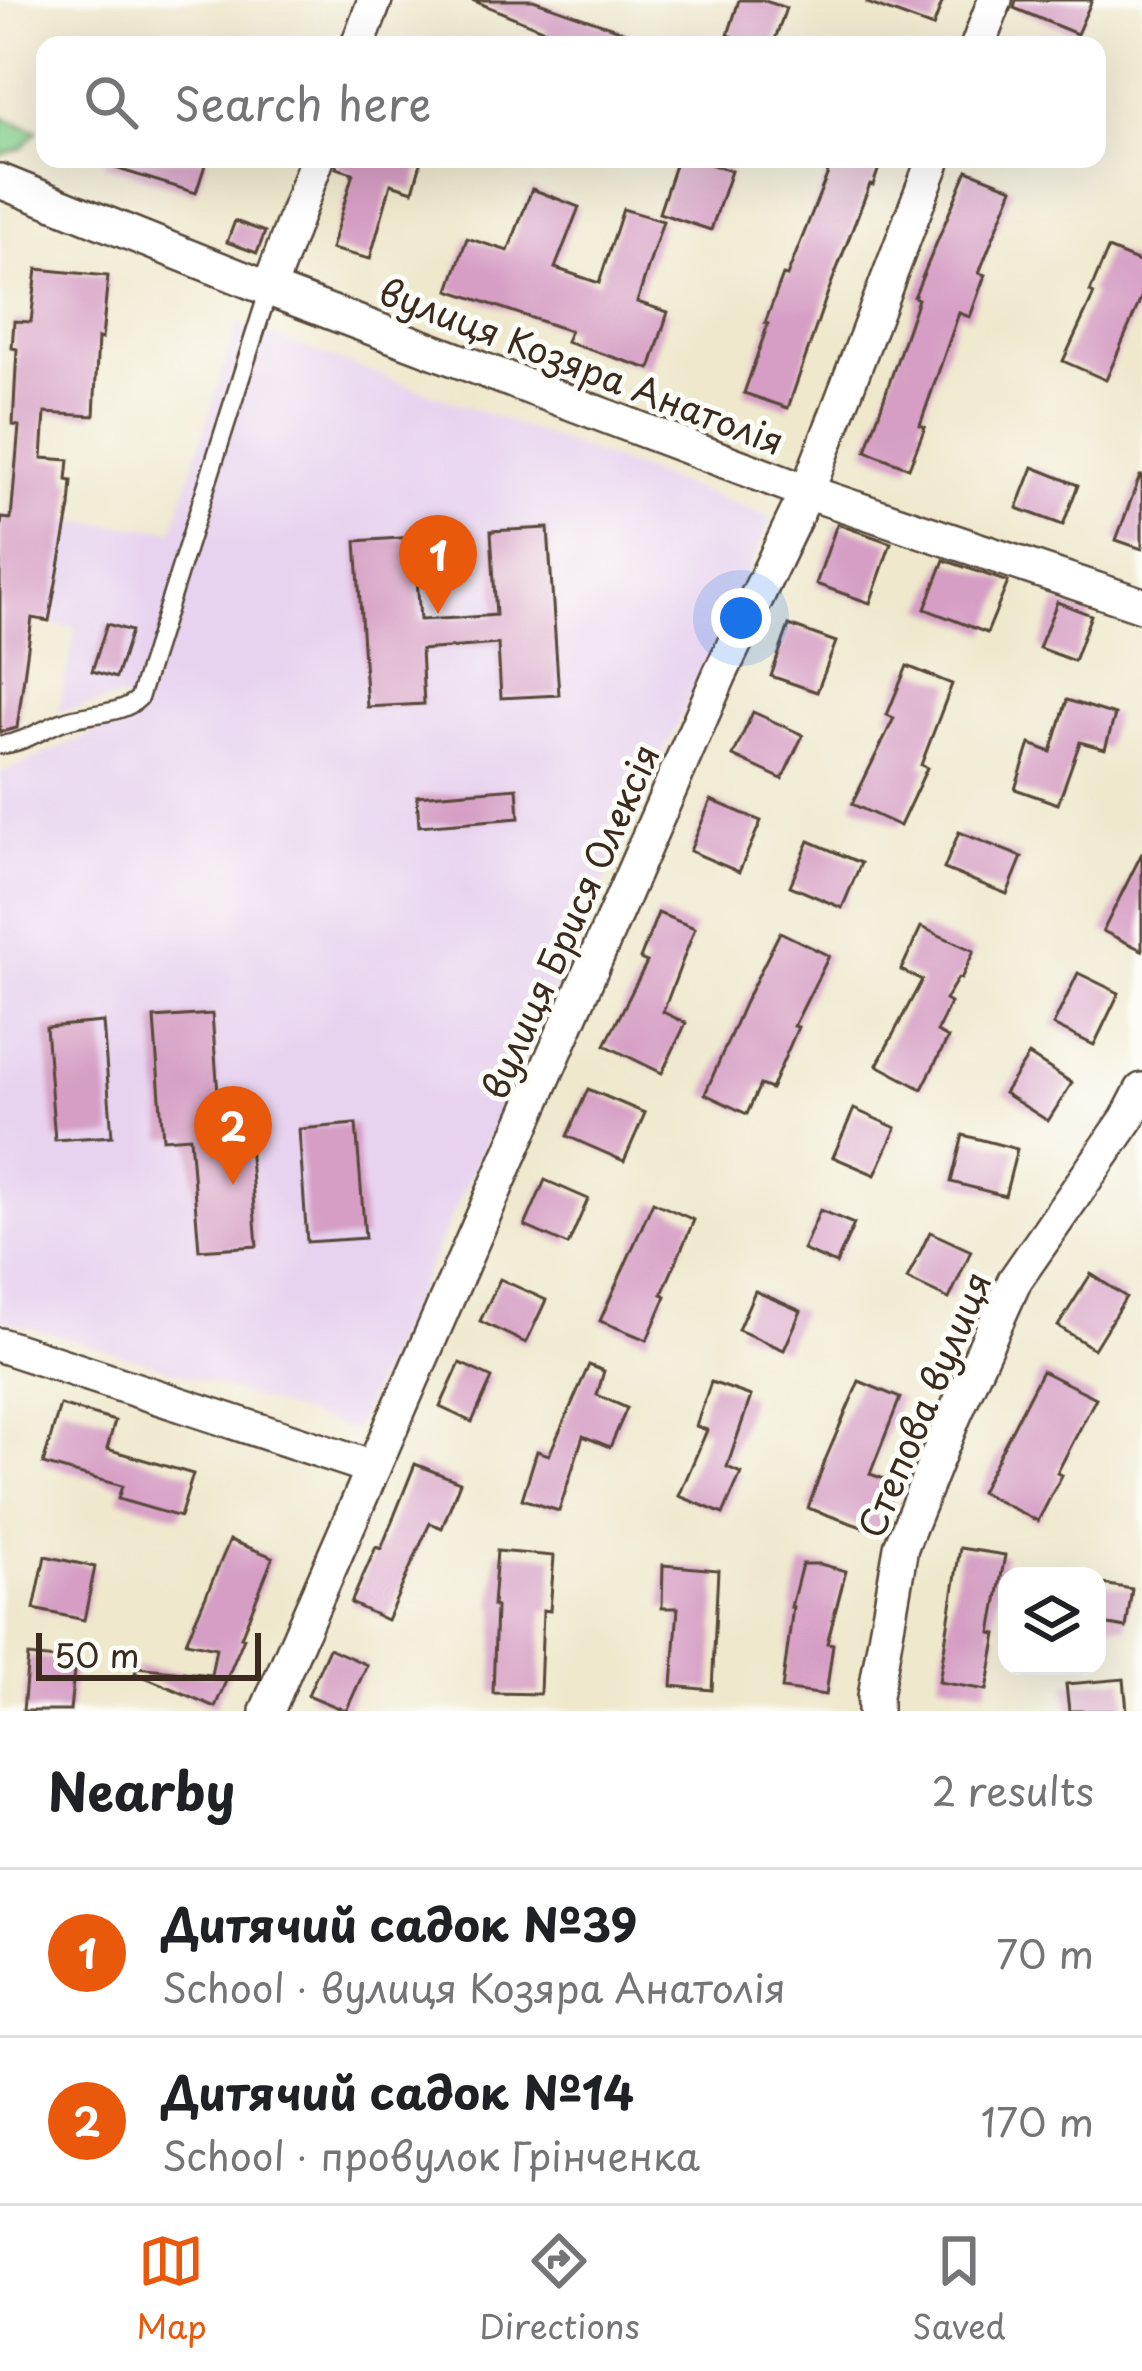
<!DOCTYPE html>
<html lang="en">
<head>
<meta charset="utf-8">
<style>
	body { margin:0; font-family:"Playpen Sans",sans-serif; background:#f2f2f2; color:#202124 }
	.controls { position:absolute; right:36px; bottom:36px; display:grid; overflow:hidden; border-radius:24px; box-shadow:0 12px 48px #0002 }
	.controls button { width:108px; height:108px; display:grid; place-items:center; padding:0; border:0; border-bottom:3px solid #e0e0e0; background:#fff; color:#202124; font:60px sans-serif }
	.scale { position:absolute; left:36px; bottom:30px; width:225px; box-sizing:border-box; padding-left:12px; border:6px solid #3b2a1e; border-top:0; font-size:33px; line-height:42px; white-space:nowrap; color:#3b2a1e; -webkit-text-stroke:9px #fdfcf7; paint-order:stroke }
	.you { position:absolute; left:741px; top:618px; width:42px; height:42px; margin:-30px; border:9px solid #fff; border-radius:50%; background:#1a73e8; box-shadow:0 0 0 18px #1a73e833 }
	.badge { display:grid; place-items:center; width:78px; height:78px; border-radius:50%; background:#ea580c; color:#fff; font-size:39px; font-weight:700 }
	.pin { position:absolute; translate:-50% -99px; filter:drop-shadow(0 3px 6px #0008) }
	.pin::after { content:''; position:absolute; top:63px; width:42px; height:36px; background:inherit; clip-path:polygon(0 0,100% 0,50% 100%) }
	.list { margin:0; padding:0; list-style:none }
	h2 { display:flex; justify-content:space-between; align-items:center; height:156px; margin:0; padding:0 48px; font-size:51px }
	h2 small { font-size:39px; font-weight:400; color:#757577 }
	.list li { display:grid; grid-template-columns:78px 1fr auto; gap:36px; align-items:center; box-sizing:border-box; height:168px; padding:0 48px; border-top:3px solid #e0e0e0 }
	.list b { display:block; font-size:45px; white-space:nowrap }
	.list p { margin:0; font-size:39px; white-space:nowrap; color:#757577 }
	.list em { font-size:39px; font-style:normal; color:#757577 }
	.icon { flex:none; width:66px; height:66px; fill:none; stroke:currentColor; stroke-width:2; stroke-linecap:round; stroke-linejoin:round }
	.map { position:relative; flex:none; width:1142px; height:1711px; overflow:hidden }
	.search { position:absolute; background:#fff; box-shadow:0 12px 48px #0002; left:36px; right:36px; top:36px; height:132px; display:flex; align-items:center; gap:30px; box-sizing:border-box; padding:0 42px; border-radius:24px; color:#757577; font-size:45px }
	.sheet { height:492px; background:#fff }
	nav { display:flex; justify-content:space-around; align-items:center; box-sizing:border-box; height:168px; border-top:3px solid #e0e0e0; background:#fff; font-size:33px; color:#757577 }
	nav a { display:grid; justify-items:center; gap:6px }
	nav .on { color:#ea580c }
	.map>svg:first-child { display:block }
	.built { fill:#e7d2ef }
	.green { fill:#84d08d; stroke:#607d56; stroke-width:3 }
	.building { fill:#d69ec4 }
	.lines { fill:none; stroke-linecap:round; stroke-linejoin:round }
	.lane-casing { stroke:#564638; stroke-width:21 }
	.street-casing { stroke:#564638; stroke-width:38 }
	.lane { stroke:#fff; stroke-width:16 }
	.street { stroke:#fff; stroke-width:33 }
	.labels { text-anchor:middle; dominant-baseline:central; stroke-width:10; stroke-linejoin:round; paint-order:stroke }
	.street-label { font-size:36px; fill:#3b2a1e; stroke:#fdfcf7 }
</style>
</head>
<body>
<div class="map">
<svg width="1142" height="1711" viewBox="0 0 1142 1711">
	<rect width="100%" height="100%" fill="#fdfcf7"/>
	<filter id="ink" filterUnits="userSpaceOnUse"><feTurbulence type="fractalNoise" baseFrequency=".00833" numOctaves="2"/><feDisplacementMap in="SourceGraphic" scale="24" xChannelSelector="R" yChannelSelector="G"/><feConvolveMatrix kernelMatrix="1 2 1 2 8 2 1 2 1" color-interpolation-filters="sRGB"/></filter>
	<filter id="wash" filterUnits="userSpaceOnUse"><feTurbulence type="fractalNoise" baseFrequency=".004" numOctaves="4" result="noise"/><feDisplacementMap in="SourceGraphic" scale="48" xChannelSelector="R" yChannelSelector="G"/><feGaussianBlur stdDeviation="2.7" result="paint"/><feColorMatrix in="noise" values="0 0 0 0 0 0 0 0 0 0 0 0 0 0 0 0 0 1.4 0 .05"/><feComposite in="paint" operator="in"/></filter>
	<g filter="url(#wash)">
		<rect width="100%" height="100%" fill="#efe8cd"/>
		<!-- built -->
		<polygon class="built" points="237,323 772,518 353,1431 147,1362 0,1319 0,774 140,713 121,698 58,712 76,628 0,615 0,515 173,530"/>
		<!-- green -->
		<polygon class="green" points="0,117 37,131 22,148 0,155"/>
		<g id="blocks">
			<!-- building -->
			<g class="building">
				<polygon points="472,0 533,0 651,41 651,45 541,45 547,31"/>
				<polygon points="739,0 762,0 786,8 773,45 760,45 728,35"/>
				<polygon points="867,0 943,0 933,27 867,3"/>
				<polygon points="1016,0 1092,0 1077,34 1014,8"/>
				<polygon points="106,159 207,159 196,193 105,165"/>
				<polygon points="338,159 422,159 413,191 391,184 370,259 331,249 353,173 336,168"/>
				<polygon points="677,159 695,159 731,171 711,230 659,213"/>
				<polygon points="809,159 882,159 873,185 870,184 828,292 788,408 744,393 768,324 765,323 783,275 787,276 829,170 809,162"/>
				<polygon points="967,170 1013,188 979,273 985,275 970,317 959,313 920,425 925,427 909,468 866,451 918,299 914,297"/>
				<polygon points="532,189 579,207 555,268 599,283 623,209 663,221 637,302 668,312 650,369 566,342 570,331 449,290 467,238 508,251"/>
				<polygon points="235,221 265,232 257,253 227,242"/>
				<polygon points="1108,249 1142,263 1142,296 1106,380 1063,361 1094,294 1090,292"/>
				<polygon points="37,269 108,276 102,339 98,338 94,416 45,413 42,458 69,460 67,480 72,481 70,507 49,621 32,618 17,728 0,732 0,533 2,518 11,519 19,426 13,425 17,349 12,348 14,321 31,322"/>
				<polygon points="1033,467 1078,485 1063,525 1017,508"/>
				<polygon points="1140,476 1142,476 1142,549 1116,540"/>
				<polygon points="837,524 891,543 870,603 816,584"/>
				<polygon points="548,528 559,695 501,698 498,644 421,650 424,704 367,707 356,541 414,537 420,620 458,618 496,615 491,531"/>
				<polygon points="944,560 1008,582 987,633 925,609"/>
				<polygon points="1057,602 1091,615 1074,661 1039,648"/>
				<polygon points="107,624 131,631 116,678 92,671"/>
				<polygon points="789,625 836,642 817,692 771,676"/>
				<polygon points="907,666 952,684 921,765 927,768 900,826 852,804 894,718 887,715"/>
				<polygon points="1067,700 1115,715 1105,749 1080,742 1058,804 1015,789 1030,744 1051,752"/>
				<polygon points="753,712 803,735 782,779 733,756"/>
				<polygon points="517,788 519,818 419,826 417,796"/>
				<polygon points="711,800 761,821 739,872 690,851"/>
				<polygon points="959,832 1022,857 1007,894 944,869"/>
				<polygon points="809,841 861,863 842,908 790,886"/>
				<polygon points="1142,853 1142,950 1103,931"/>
				<polygon points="658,913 695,928 663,1012 686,1023 662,1073 605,1045 647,962 640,959"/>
				<polygon points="921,927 974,951 961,979 958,978 945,1000 950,1003 937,1032 948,1038 922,1089 877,1065 922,980 901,970"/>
				<polygon points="780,932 829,956 794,1026 798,1027 771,1089 760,1085 747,1114 705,1094 744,1004"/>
				<polygon points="1078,973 1119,993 1094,1045 1053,1025"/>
				<polygon points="212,1014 221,1134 248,1132 257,1246 199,1250 190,1137 163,1139 154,1018"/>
				<polygon points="103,1022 112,1136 55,1140 46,1027"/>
				<polygon points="1029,1055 1072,1083 1048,1121 1004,1093"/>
				<polygon points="588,1089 645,1113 624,1161 567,1136"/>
				<polygon points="854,1109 896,1128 875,1175 833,1157"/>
				<polygon points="356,1124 365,1238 307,1242 299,1129"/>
				<polygon points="963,1135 1017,1149 1005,1196 951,1182"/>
				<polygon points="545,1180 588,1199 568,1245 525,1226"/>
				<polygon points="653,1202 694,1220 662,1294 666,1296 647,1340 600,1321"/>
				<polygon points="820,1210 854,1224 836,1264 803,1250"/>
				<polygon points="930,1232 971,1251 949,1299 907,1279"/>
				<polygon points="1091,1274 1126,1297 1094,1349 1058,1326"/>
				<polygon points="500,1279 546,1300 526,1343 480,1321"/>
				<polygon points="755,1291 801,1311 784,1350 738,1330"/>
				<polygon points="460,1363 492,1378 472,1422 440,1407"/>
				<polygon points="589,1365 604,1371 597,1395 627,1408 610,1447 583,1436 559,1511 522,1499 537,1451 549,1455"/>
				<polygon points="1042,1371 1096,1398 1057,1473 1062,1475 1038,1521 980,1492"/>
				<polygon points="859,1381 900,1398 870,1474 896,1483 879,1533 808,1508 826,1458"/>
				<polygon points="711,1382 751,1396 727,1467 741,1473 723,1514 679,1496 707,1430 696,1426"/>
				<polygon points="60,1405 115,1421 107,1449 193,1474 180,1517 118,1499 122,1486 43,1464"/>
				<polygon points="415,1464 460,1482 442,1528 430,1523 387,1620 351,1603 376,1547 381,1549"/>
				<polygon points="230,1540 273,1557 241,1637 244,1638 215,1707 135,1673 137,1667 211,1675 216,1648 186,1642"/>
				<polygon points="960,1548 1005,1555 991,1633 997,1634 987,1690 939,1682"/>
				<polygon points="497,1551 554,1556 550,1611 543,1610 540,1694 493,1693 496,1607 493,1606"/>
				<polygon points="45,1556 95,1567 84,1620 34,1609"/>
				<polygon points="802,1564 820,1564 846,1571 827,1643 833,1644 826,1695 782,1689 793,1607 791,1607"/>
				<polygon points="663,1565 718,1570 712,1690 672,1686 678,1608 662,1608"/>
				<polygon points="1097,1583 1132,1589 1126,1628 1097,1623"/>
				<polygon points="329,1648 367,1665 346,1711 308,1695"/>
				<polygon points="28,1656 75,1661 70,1711 23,1711"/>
				<polygon points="1124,1679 1127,1711 1069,1711 1066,1684"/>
			</g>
		</g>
	</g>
	<g filter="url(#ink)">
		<use href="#blocks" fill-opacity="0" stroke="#564638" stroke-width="3"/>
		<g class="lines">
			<!-- lane casing -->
			<g class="lane-casing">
				<path id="lane" d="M0 745C24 743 42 729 64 721 87 712 121 716 139 698L269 289"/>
			</g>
			<!-- street casing -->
			<g class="street-casing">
				<g id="street">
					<polyline points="358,45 375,0"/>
					<polyline points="978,45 995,0"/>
					<polyline points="0,181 269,289 807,492 1142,605"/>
					<polyline points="269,289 317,159"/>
					<polyline points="0,1345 373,1468"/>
					<polyline points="267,1711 720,674 807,492 934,159"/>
					<polyline points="875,1711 875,1696 901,1547 954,1416 1015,1280 1127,1119 1142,1090"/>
				</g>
			</g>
			<!-- lane -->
			<use href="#lane" class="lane"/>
			<!-- street -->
			<use href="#street" class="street"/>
		</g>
	</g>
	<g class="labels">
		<!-- street labels -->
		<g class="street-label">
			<text transform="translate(582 365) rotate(21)">вулиця Козяра Анатолія</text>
			<text transform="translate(569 921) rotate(-66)">вулиця Брися Олексія</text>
			<text transform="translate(923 1404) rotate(-67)">Степова вулиця</text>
		</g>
	</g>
</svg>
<div class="controls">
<button><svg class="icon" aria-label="layers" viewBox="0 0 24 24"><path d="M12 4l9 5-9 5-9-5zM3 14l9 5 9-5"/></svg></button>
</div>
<div class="scale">50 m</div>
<div class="you"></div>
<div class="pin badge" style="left:438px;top:614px">1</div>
<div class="pin badge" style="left:233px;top:1185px">2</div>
<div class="search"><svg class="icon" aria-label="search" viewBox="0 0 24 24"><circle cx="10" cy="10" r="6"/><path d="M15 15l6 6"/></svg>Search here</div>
</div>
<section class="sheet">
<h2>Nearby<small>2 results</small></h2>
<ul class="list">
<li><span class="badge">1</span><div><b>Дитячий садок №39</b><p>School · вулиця Козяра Анатолія</p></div><em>70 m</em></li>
<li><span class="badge">2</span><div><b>Дитячий садок №14</b><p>School · провулок Грінченка</p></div><em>170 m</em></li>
</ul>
</section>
<nav>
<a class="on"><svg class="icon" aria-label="map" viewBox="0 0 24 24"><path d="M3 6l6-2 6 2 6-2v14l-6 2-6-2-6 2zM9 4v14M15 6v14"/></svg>Map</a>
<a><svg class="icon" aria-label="directions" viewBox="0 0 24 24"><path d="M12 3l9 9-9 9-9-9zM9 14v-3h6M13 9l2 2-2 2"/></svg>Directions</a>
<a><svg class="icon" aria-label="saved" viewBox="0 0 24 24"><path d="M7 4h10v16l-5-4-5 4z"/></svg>Saved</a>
</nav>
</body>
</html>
